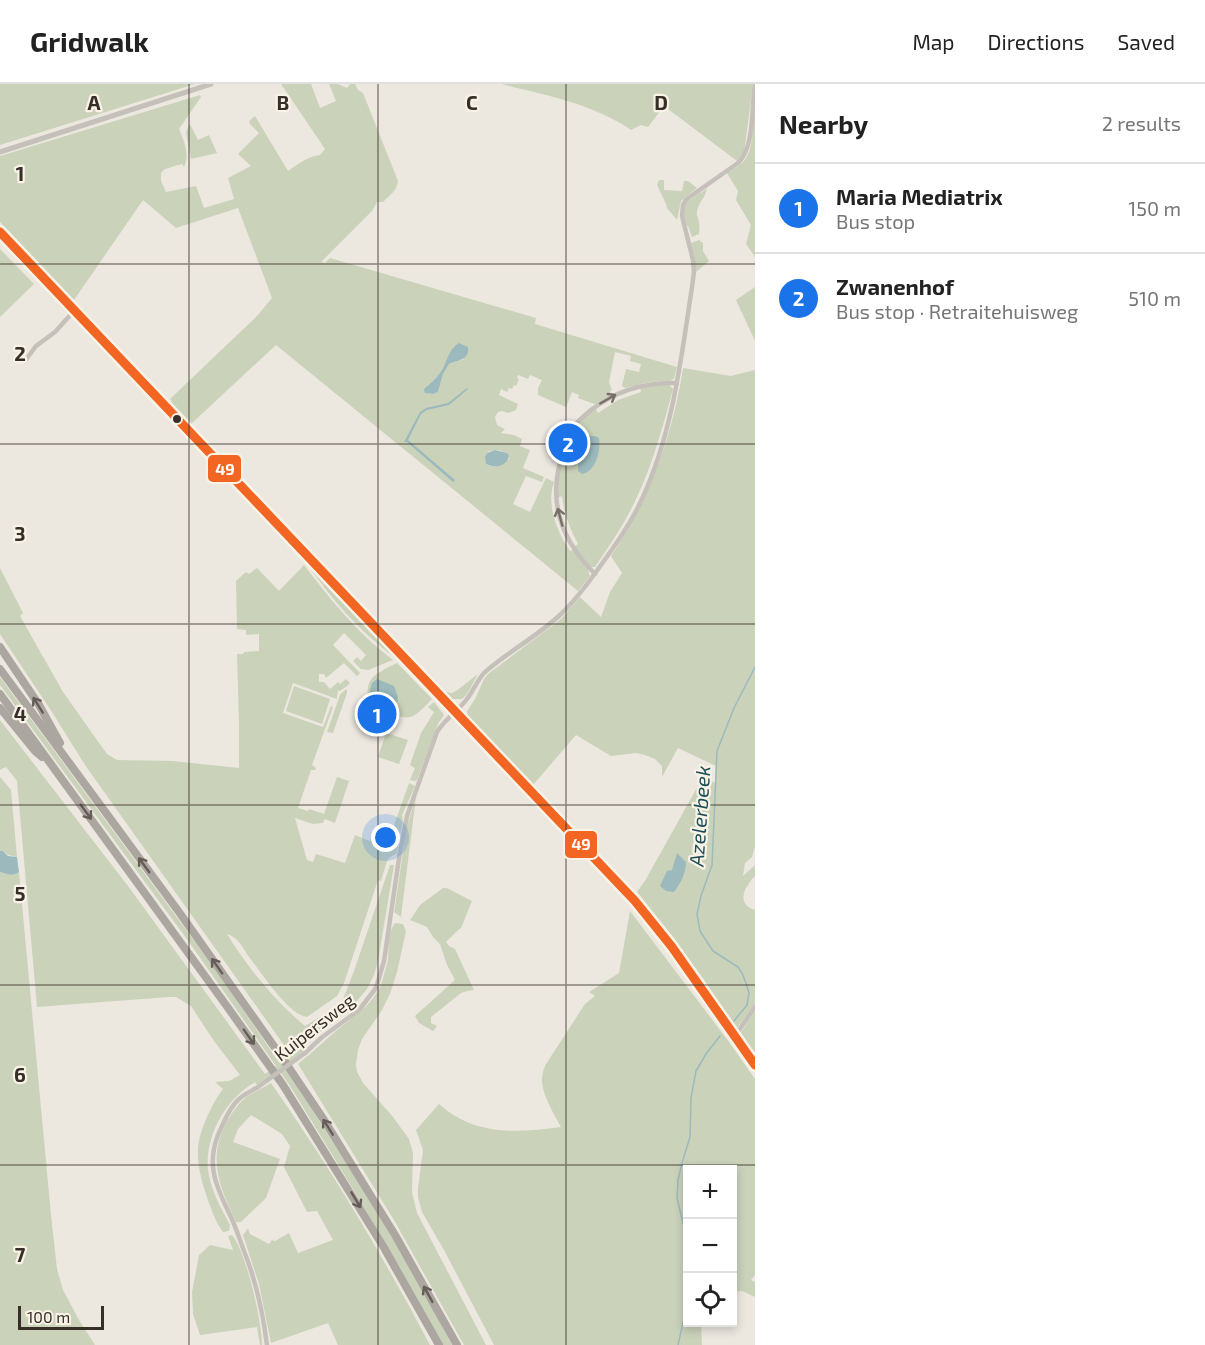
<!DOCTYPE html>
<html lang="en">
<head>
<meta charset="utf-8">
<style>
	body { margin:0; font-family:"Exo 2",sans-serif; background:#f2f2f2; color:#222 }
	.controls { position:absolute; right:18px; bottom:18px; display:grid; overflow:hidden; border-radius:0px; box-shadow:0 3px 9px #0003 }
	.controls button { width:54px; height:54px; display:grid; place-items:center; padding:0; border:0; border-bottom:2px solid #e0e0e0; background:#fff; color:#222; font:30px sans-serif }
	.scale { position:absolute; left:18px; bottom:15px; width:86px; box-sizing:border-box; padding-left:6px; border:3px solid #362e27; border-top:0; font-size:16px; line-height:21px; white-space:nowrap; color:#362e27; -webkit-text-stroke:4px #f9f3e7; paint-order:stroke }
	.you { position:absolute; left:386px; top:754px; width:21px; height:21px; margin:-15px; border:4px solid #fff; border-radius:50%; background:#1a73e8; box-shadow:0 0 0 9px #1a73e833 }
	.badge { display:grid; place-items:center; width:39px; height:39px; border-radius:50%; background:#1a73e8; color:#fff; font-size:20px; font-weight:700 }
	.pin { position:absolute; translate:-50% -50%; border:3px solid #fff; box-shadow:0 2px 6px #0006 }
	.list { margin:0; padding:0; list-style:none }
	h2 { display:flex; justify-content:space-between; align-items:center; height:78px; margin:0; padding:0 24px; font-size:26px }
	h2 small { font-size:20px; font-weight:400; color:#767676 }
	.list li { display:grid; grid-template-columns:39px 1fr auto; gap:18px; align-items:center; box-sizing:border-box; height:90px; padding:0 24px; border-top:2px solid #e0e0e0 }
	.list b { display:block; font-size:22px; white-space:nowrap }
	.list p { margin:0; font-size:20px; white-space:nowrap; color:#767676 }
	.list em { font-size:20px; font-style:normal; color:#767676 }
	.icon { flex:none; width:33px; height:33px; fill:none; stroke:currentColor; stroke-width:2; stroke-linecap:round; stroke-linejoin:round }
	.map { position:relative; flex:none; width:755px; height:1261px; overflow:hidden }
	header { display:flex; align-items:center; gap:36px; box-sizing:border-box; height:84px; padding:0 30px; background:#fff; border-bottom:2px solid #e0e0e0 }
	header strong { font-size:28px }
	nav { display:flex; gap:33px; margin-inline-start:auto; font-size:21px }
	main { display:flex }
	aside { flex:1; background:#fff }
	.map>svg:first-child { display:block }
	.green { fill:#cbd2ba; fill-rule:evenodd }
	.water { fill:#9cbabd }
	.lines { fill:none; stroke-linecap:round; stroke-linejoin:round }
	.stream { stroke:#9cbabd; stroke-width:1.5 }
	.minor { stroke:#c5c0b9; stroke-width:4.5 }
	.tertiary { stroke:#c5c0b9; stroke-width:5 }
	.secondary { stroke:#b6b0a9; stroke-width:6 }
	.motorway { stroke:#aba69f; stroke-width:8 }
	.minor-bridge { stroke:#c5c0b9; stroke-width:4.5 }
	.bus-1-casing { stroke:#f9f3e7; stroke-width:14 }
	.bus-1 { stroke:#f26522; stroke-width:9 }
	.oneway { stroke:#767069 }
	.oneway2 { stroke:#655e57 }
	.grid { fill:none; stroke:#362e27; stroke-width:1.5; stroke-opacity:0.55 }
	.bus-dot { fill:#362e27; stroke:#f9f3e7; stroke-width:2 }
	.labels { text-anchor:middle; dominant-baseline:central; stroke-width:4.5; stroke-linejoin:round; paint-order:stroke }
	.street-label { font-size:18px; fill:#362e27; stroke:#f9f3e7 }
	.water-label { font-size:20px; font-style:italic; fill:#1d4d57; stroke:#f9f3e7 }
	.grid-label { font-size:20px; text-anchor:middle; font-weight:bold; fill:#362e27; stroke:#f9f3e7; stroke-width:4.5; stroke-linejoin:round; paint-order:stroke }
	.line-badge { stroke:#f9f3e7; stroke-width:2 }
	.badge-label { font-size:16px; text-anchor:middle; font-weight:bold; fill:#fff }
</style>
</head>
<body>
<header>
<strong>Gridwalk</strong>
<nav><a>Map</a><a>Directions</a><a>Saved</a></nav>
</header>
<main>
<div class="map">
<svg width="755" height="1261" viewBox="0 0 755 1261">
	<rect width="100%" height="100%" fill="#ece8e0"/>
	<!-- green -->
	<g class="green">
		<polygon points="0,0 195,0 0,61"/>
		<path d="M281 0H311L320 24 336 17 329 0H338L347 4 350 0H355L358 6 363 9 398 97C397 107 389 112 383 118H377L372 127 321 178 325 179 330 174 536 234 535 240 677 283 674 295 670 297 650 298 625 304 622 302 626 285 639 288 641 280 630 277 631 272 615 268 609 298 612 306 610 307 611 311 595 320 580 315 578 314 579 311 572 308 566 323 538 311V304L542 296 530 291 528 295 518 291 517 294 519 295 516 302 514 301 512 305 509 304 507 308 501 305 499 311 518 320 516 326 508 329 502 327 498 328 495 333 497 341 505 345 501 349 514 351 522 355 520 362 530 366 523 384 544 393 542 398 526 392 513 420 530 428 546 394 554 398C546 420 557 448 570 467L573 466 588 486 590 492 578 507 276 261 191 340 170 317H172L170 315 257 232 272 214 238 124 176 144 143 116 74 216 0 138V72L200 11 201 13 179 45C184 56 190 72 184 83L182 80 165 85 161 89V97L166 108 196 102 204 124 234 115 228 94 251 82 238 70 259 49 250 40 249 37 255 32 288 87C298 80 308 72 320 71L325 65ZM455 261 464 275 449 280 443 290 438 308 433 310 425 309V304L439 291ZM498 366 507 369 509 371V375C501 380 495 386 486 380L487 369 489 367Z"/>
		<path d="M501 0H753L744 69 737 77 664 22 648 43 641 41 631 46C594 20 545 11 501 0Z"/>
		<path d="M755 21V173L746 160 751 141 736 116 738 107 727 89C733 85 742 81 746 74 754 62 753 36 755 21Z"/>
		<polygon points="190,40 198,56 209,51 217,69 191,75 186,49 187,45"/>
		<polygon points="659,96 664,96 664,106 682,107 684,97 688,97 697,104 681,117 677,136 667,124 666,120 657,101"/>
		<path d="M707 104C706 113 698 119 697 128 696 132 699 135 699 139 700 142 699 146 699 150L692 153 688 142H687L683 133 685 120 700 108 701 109Z"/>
		<polygon points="699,156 703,159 703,167 709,177 696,188 694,172 691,159"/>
		<polygon points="0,165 34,200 0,233"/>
		<polygon points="755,203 755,257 736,216"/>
		<path d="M683 284 731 292 755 286V762L752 773 745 779 743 792 755 781V792C745 802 735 820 755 826V920L737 944 733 943 730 939 704 896 671 851 637 808 646 795 703 693 715 699 716 682 678 664 662 693V682L655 675 645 671 636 669 611 672 576 651 533 701 468 633 467 627 475 615 484 595 488 590 561 535 580 513 601 533 610 508 622 489 611 472C649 416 673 351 683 284Z"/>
		<path d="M650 301H669L673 305C663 342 653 380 636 415 625 439 610 461 595 483H591L574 463 578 460C570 445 564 430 562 412L557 414C557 388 564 358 581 337 585 332 591 329 596 325L598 329 618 316 641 308 640 303Z"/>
		<path d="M297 469 303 470 396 568V574C373 558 349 534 332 513 320 498 310 483 297 469Z"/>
		<path d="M304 481C330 515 358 550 393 576L368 586 361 585 353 577 357 573 361 577 366 571 344 549 333 561 360 589 357 592 344 579 326 594 324 590H319V598H324L330 605 338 598 340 600 346 595 350 599 347 602 340 607 338 606 337 615 293 599 283 629 323 643 331 622 333 623 312 681 315 683 316 686H311L298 724 308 727 309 725 324 730 337 693 349 697 335 739 325 735 323 739 313 740 295 734 307 776 313 778 316 770 345 779 355 751 370 757 371 754 377 757 376 761 386 764 409 699 415 702 402 731 403 735 397 769 389 774 387 777 381 797 378 796 344 899 337 912 307 933C288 931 261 888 249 873 242 863 239 854 227 850 248 884 275 917 305 942L338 922 342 918 354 887 390 781H394L378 877 374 891 367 905 351 924 302 963 304 967 283 983C302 1009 319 1036 336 1063 377 1127 416 1193 452 1261H443C395 1173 343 1088 290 1002L279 986 257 1001 255 998C226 1015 205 1051 208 1085 210 1105 221 1124 230 1141L229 1147 223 1148C216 1139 213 1129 209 1119 203 1102 197 1083 198 1065 199 1047 212 1019 223 1005L215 998 229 997 240 991 214 957 191 922 176 913H169L37 923 17 697 6 683 0 686V636L128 802 265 990 276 982 189 858 0 601V593L220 892 278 977 280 979 301 963 292 959 286 964 85 681 52 628 0 550V484L23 529 20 532 63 608 107 670 117 676 173 677 239 684V641L237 570H243L244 568 259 567V550L246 551V546L237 545 236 497 246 488 249 490 257 484 279 507Z"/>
		<path d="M397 579 432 615C426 621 418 631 410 633 404 635 398 631 392 629 386 627 380 626 375 622 366 614 365 602 373 593 380 587 389 583 397 579Z"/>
		<polygon points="478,590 467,610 462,615 450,615 442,607 452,609 456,607"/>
		<polygon points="294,602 330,615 322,640 286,627"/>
		<polygon points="345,606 347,606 347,609 333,649 327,648 340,611"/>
		<polygon points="434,618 444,631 438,640 417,696 415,697 410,696 415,684 410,681 421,649 434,628 428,623"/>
		<polygon points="386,649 408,656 399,680 378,673"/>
		<polygon points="0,693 11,706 17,773 8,771 3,767 0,767"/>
		<polygon points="416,713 401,833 394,828 395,823 406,746"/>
		<path d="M0 788C7 790 13 793 19 788L51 1131 57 1185 63 1206 79 1236 95 1261H0Z"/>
		<polygon points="443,804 447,804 472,817 461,844 456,848 446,858 449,862 455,865 474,906 467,907 461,909 431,933 431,939 437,942 433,947 419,939 415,932 455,896 447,881 440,860 433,853 427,843 410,836 420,821"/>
		<path d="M630 827 729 958 755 995V1191L751 1196 755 1198V1213L742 1207 733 1208 732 1086H688V1238L701 1239 702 1261H494L445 1168 422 1128 418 1113V1104L423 1066 416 1046 439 1020C475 1052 516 1049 561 1043 554 1030 541 1009 542 994 542 989 544 985 546 980L585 920 595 912 589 908 619 889Z"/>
		<path d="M395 839 403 840 406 847 397 888 390 910 382 926 362 955 358 966 356 980 357 988 363 999 393 1033 409 1055 413 1069 412 1108 417 1129 486 1261H464L394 1136 298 980C312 969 324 957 337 946 354 932 374 920 382 898 384 891 386 883 388 876 389 864 387 849 395 839Z"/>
		<polygon points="755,927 755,975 741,956 740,950"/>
		<path d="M271 999C329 1082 382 1170 430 1261H338L328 1239 271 1259 259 1200 243 1151 248 1144 250 1150 269 1160 272 1156 275 1157 289 1149 298 1169 333 1156 317 1127 307 1128 284 1083 290 1062 282 1050 251 1031 238 1045 233 1058 280 1075 266 1114 241 1138H236C220 1103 207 1076 226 1039 231 1030 238 1020 246 1013 254 1008 263 1004 271 999Z"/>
		<path d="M232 1151C246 1167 262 1238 262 1261H260L257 1243 200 1251 193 1230 192 1208 199 1171 210 1161 233 1166 228 1152Z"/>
	</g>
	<!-- water -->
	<g class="water">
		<path d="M459 259 468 263C470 276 458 276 449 280L443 290 438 308 433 310 425 309 424 306 425 304C430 299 436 295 440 289 447 279 448 265 459 259Z"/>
		<polygon points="467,304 468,305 449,321 427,326 421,330 408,356 455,396 453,398 407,358 404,358 420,328 426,324 448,319"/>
		<path d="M590 352H595L599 354C601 367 596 387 582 390L578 387C577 374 581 362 590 352Z"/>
		<path d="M495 366 507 369 509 371C508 382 495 385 486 380L485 373 487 369Z"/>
		<polygon points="377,595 394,602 398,613 397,618 388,618 371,610 370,606 372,599"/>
		<path d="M0 767H3L8 772 17 773 19 788C13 793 7 790 0 788Z"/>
		<path d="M677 769 686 778C686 789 681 799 674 808L666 807 660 802 667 787 672 786Z"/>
	</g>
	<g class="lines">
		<!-- stream -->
		<g class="stream">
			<polyline points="734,937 747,921 749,909 746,899 742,889 738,883 713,867 700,847 697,830 701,812 712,781 717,667 734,624 755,583"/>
			<polyline points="678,1261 685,1230 686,1186 684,1143 677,1114 678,1096 682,1079 690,1053 691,1014 696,987 706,970 720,952"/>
		</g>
		<!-- minor -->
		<g class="minor">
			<polyline points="25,277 36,262 55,248 74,227"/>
			<path d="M595 490C562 457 547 418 562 372 565 362 568 351 574 342 579 336 585 331 591 326 617 306 645 298 677 299"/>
			<polyline points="735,952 755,923"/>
			<path d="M305 969 321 954 359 926 376 904 384 877 399 774 407 732 437 648C445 635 458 627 467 615 474 606 477 596 485 588 509 567 538 552 561 530 576 516 589 498 601 481 616 460 631 439 642 415 673 348 681 275 692 203L694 188 693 176 682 132 683 121 686 116 691 112 738 79C755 63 751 24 755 1"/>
			<path d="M258 1003C252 1007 244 1010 239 1015 231 1022 226 1033 222 1042 204 1077 215 1101 231 1133 236 1144 240 1156 244 1167 256 1197 263 1229 267 1261"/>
		</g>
		<!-- tertiary -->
		<polyline class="tertiary" points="0,68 211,0"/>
		<!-- secondary -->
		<polyline class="secondary" points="0,148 635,817 672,863 755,981"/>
		<!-- motorway -->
		<g class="motorway">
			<polyline points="0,563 39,621 60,659"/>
			<polyline points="0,585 179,828 283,975 324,1036 395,1151 457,1261"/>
			<polyline points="0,610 226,921 283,1001 383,1162 439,1261"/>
			<polyline points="0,624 35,667 42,673"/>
		</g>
		<!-- minor-bridge -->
		<polyline class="minor-bridge" points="258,1003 305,969"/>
		<!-- bus-1 casing -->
		<g class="bus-1-casing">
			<polyline id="bus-1" points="0,148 635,817 672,863 755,981"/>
		</g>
		<!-- bus-1 -->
		<use href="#bus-1" class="bus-1"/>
	</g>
	<!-- one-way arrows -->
	<defs><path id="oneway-shaft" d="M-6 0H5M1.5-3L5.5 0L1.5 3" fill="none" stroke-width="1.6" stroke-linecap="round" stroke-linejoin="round" transform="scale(1.5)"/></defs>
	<g class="oneway">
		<use href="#oneway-shaft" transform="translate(608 315) rotate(-30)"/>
		<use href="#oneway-shaft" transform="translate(560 433) rotate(-105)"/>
	</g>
	<g class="oneway2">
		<use href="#oneway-shaft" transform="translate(38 621) rotate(-122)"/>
		<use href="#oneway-shaft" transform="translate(86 728) rotate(54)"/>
		<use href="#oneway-shaft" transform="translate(144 781) rotate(-126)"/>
		<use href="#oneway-shaft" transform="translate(217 882) rotate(-125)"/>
		<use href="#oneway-shaft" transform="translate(249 953) rotate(55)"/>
		<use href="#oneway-shaft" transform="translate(328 1043) rotate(-122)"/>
		<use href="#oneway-shaft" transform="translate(356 1116) rotate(59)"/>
		<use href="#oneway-shaft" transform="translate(428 1210) rotate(-119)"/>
	</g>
	<!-- grid -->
	<path class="grid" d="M189 0V1261M378 0V1261M566 0V1261M0 180H755M0 360H755M0 540H755M0 721H755M0 901H755M0 1081H755"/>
	<!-- markers -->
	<circle class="bus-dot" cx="177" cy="335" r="5"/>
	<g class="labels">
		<!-- street labels -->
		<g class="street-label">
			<text transform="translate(314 943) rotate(-38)">Kuipersweg</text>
		</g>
		<!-- water labels -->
		<g class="water-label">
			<text transform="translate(699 732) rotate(-86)">Azelerbeek</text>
		</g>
	</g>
	<g class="grid-label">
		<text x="94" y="26">A</text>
		<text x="283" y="26">B</text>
		<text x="472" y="26">C</text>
		<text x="661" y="26">D</text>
		<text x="20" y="97">1</text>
		<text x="20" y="277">2</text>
		<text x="20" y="457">3</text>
		<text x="20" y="637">4</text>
		<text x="20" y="817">5</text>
		<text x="20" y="998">6</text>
		<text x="20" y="1178">7</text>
	</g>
	<g class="line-badge">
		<rect x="207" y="370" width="35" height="29" rx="6" fill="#f26522"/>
		<rect x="564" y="746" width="34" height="29" rx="6" fill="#f26522"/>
	</g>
	<g class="badge-label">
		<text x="225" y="391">49</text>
		<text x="581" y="766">49</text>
	</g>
</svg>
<div class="controls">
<button>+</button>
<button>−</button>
<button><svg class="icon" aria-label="locate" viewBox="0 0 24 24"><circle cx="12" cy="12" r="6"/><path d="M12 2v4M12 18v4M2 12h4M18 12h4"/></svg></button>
</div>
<div class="scale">100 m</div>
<div class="you"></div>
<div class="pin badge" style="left:377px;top:630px">1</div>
<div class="pin badge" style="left:568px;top:359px">2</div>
</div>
<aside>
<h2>Nearby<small>2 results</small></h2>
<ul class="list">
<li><span class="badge">1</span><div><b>Maria Mediatrix</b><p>Bus stop</p></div><em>150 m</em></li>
<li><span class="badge">2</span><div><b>Zwanenhof</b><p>Bus stop · Retraitehuisweg</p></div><em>510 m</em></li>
</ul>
</aside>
</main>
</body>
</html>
